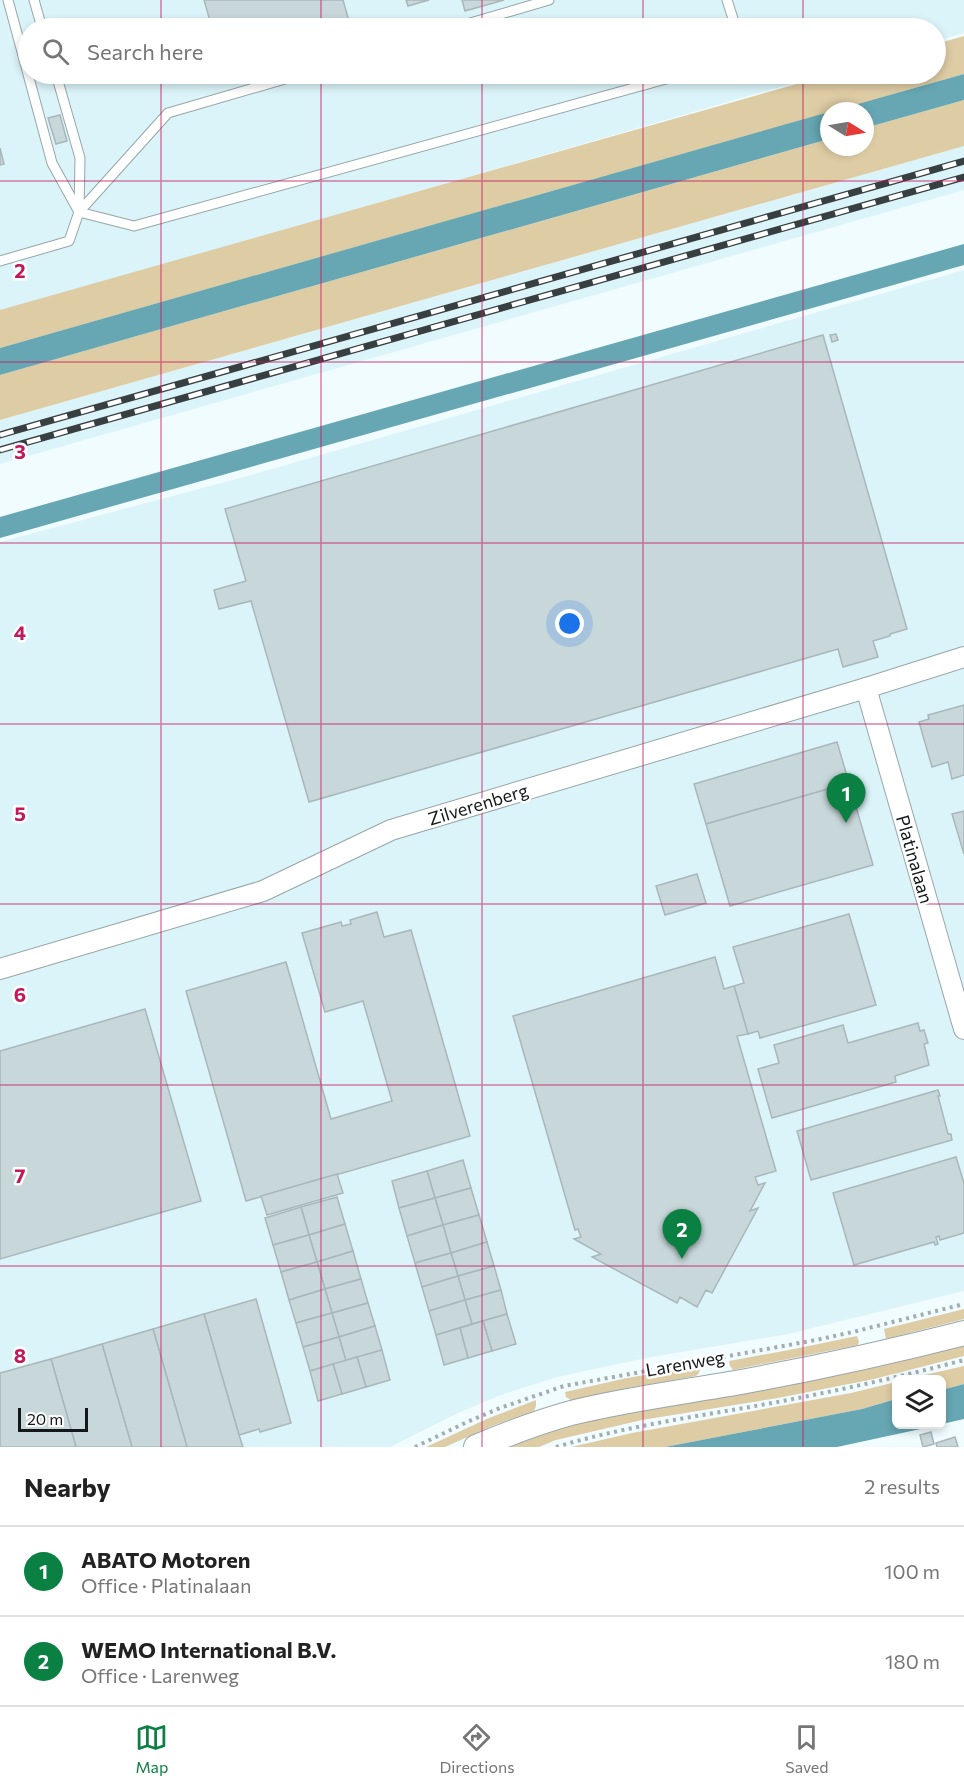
<!DOCTYPE html>
<html lang="en">
<head>
<meta charset="utf-8">
<style>
	body { margin:0; font-family:Commissioner,sans-serif; background:#f6f6f6; color:#222 }
	.controls { position:absolute; right:18px; bottom:18px; display:grid; overflow:hidden; border-radius:9px; box-shadow:0 3px 9px #0003 }
	.controls button { width:54px; height:54px; display:grid; place-items:center; padding:0; border:0; border-bottom:2px solid #e0e0e0; background:#fff; color:#222; font:30px sans-serif }
	.compass { position:absolute; left:820px; top:102px; width:54px; height:54px; border-radius:50%; background:#fff; box-shadow:0 3px 9px #0003; rotate:101deg }
	.scale { position:absolute; left:18px; bottom:15px; width:70px; box-sizing:border-box; padding-left:6px; border:3px solid #13191a; border-top:0; font-size:16px; line-height:21px; white-space:nowrap; color:#13191a; -webkit-text-stroke:4px #fff; paint-order:stroke }
	.you { position:absolute; left:570px; top:624px; width:21px; height:21px; margin:-15px; border:4px solid #fff; border-radius:50%; background:#1a73e8; box-shadow:0 0 0 9px #1a73e833 }
	.badge { display:grid; place-items:center; width:39px; height:39px; border-radius:50%; background:#0b8043; color:#fff; font-size:20px; font-weight:700 }
	.pin { position:absolute; translate:-50% -50px; filter:drop-shadow(0 2px 3px #0008) }
	.pin::after { content:''; position:absolute; top:32px; width:21px; height:18px; background:inherit; clip-path:polygon(0 0,100% 0,50% 100%) }
	.list { margin:0; padding:0; list-style:none }
	h2 { display:flex; justify-content:space-between; align-items:center; height:78px; margin:0; padding:0 24px; font-size:26px }
	h2 small { font-size:20px; font-weight:400; color:#767676 }
	.list li { display:grid; grid-template-columns:39px 1fr auto; gap:18px; align-items:center; box-sizing:border-box; height:90px; padding:0 24px; border-top:2px solid #e0e0e0 }
	.list b { display:block; font-size:22px; white-space:nowrap }
	.list p { margin:0; font-size:20px; white-space:nowrap; color:#767676 }
	.list em { font-size:20px; font-style:normal; color:#767676 }
	.icon { flex:none; width:33px; height:33px; fill:none; stroke:currentColor; stroke-width:2; stroke-linecap:round; stroke-linejoin:round }
	.map { position:relative; flex:none; width:964px; height:1447px; overflow:hidden }
	.search { position:absolute; background:#fff; box-shadow:0 3px 9px #0003; left:18px; right:18px; top:18px; height:66px; display:flex; align-items:center; gap:15px; box-sizing:border-box; padding:0 21px; border-radius:33px; color:#767676; font-size:22px }
	.sheet { height:258px; background:#fff }
	nav { display:flex; justify-content:space-around; align-items:center; box-sizing:border-box; height:84px; border-top:2px solid #e0e0e0; background:#fff; font-size:16px; color:#767676 }
	nav a { display:grid; justify-items:center; gap:3px }
	nav .on { color:#0b8043 }
	.map>svg:first-child { display:block }
	.built { fill:#dbf4f9 }
	.green { fill:#decca4 }
	.water { fill:#66a7b3 }
	.building { fill:#c8d7da; stroke:#a9b7ba; stroke-width:1.5 }
	.lines { fill:none; stroke-linecap:round; stroke-linejoin:round }
	.service-casing { stroke:#97a6a8; stroke-width:11 }
	.minor-casing { stroke:#97a6a8; stroke-width:22 }
	.tertiary-casing { stroke:#97a6a8; stroke-width:26 }
	.path { stroke:#a3adaf; stroke-width:4; stroke-dasharray:3 4.5; stroke-linecap:butt }
	.service { stroke:#fff; stroke-width:9 }
	.minor { stroke:#fff; stroke-width:20 }
	.tertiary { stroke:#fff; stroke-width:24 }
	.rail-casing { stroke:#383f41; stroke-width:7 }
	.rail { stroke:#fff; stroke-width:4.5; stroke-dasharray:14; stroke-linecap:butt }
	.grid { fill:none; stroke:#c2185b; stroke-width:1.5; stroke-opacity:0.55 }
	.labels { text-anchor:middle; dominant-baseline:central; stroke-width:5; stroke-linejoin:round; paint-order:stroke }
	.street-label { font-size:18px; fill:#13191a; stroke:#fff }
	.grid-label { font-size:20px; text-anchor:middle; font-weight:bold; fill:#c2185b; stroke:#fff; stroke-width:5; stroke-linejoin:round; paint-order:stroke }
</style>
</head>
<body>
<div class="map">
<svg width="964" height="1447" viewBox="0 0 964 1447">
	<rect width="100%" height="100%" fill="#f0fcff"/>
	<!-- built -->
	<g class="built">
		<polygon points="0,0 964,0 964,33 936,41 936,28 28,28 28,74 825,74 0,312"/>
		<polygon points="964,146 964,190 0,464 0,420"/>
		<polygon points="964,270 964,1291 788,1334 646,1358 557,1377 501,1395 458,1413 390,1447 0,1447 0,542 244,477"/>
	</g>
	<!-- green -->
	<g class="green">
		<polygon points="964,36 964,74 0,348 0,310 832,74 936,74 936,44"/>
		<polygon points="964,100 964,146 0,420 0,375 829,139 829,147 865,147 865,128"/>
		<polygon points="964,1309 964,1319 886,1339 884,1329"/>
		<polygon points="857,1336 859,1342 858,1345 733,1370 730,1366 729,1361 794,1349"/>
		<path d="M964 1345V1356L874 1379 778 1398 642 1420 556 1440 539 1447H509C527 1441 546 1433 565 1428 624 1411 685 1404 745 1393 819 1380 891 1364 964 1345Z"/>
		<polygon points="698,1366 700,1369 699,1373 696,1376 628,1388 571,1400 566,1397 565,1392 627,1378"/>
		<polygon points="964,1366 964,1384 942,1390 942,1380 907,1379"/>
		<polygon points="896,1382 896,1399 862,1409 665,1447 571,1447 632,1433 851,1393"/>
		<polygon points="536,1400 536,1406 534,1411 492,1426 445,1447 426,1447 489,1418"/>
	</g>
	<!-- water -->
	<g class="water">
		<polygon points="964,74 964,100 865,128 865,111 833,111"/>
		<polygon points="829,112 829,139 0,375 0,348"/>
		<polygon points="964,244 964,265 0,538 0,517"/>
		<polygon points="964,1384 964,1419 942,1424 942,1390"/>
		<polygon points="896,1399 896,1424 939,1425 837,1447 665,1447 862,1409"/>
	</g>
	<!-- building -->
	<g class="building">
		<polygon points="204,0 343,0 351,28 212,28"/>
		<polygon points="406,0 429,0 408,6"/>
		<polygon points="462,0 504,0 465,11"/>
		<polygon points="224,74 246,74 226,79"/>
		<polygon points="60,115 67,141 56,144 48,118"/>
		<polygon points="0,148 4,164 0,165"/>
		<polygon points="836,334 838,340 832,342 830,335"/>
		<polygon points="823,335 907,629 890,634 890,636 873,641 878,657 843,667 838,649 309,802 251,601 219,609 214,590 246,581 225,509"/>
		<polygon points="964,705 964,775 952,779 948,762 932,767 919,722 929,719 928,715"/>
		<polygon points="837,742 849,783 706,824 694,784"/>
		<polygon points="849,783 873,865 730,906 706,824"/>
		<polygon points="964,811 964,854 952,814"/>
		<polygon points="697,874 706,903 665,915 656,886"/>
		<polygon points="377,912 384,937 411,930 470,1136 246,1201 186,991 286,962 331,1119 392,1101 363,1001 325,1012 302,933 341,922 342,926 351,924 350,920"/>
		<polygon points="849,914 876,1005 760,1038 758,1031 748,1034 734,986 744,983 733,947"/>
		<polygon points="715,957 724,989 734,986 748,1034 737,1036 776,1171 755,1177 758,1185 765,1183 750,1211 758,1208 712,1293 706,1290 697,1307 680,1297 677,1303 592,1257 601,1254 574,1239 581,1237 578,1229 575,1230 513,1016"/>
		<polygon points="145,1009 201,1201 0,1259 0,1051"/>
		<polygon points="918,1023 920,1031 924,1030 928,1043 924,1044 929,1065 895,1076 896,1082 772,1118 758,1069 779,1063 774,1045 843,1025 848,1043"/>
		<polygon points="938,1090 940,1096 938,1096 948,1134 951,1134 952,1140 811,1180 797,1131"/>
		<polygon points="956,1157 964,1183 964,1233 940,1240 939,1236 936,1237 938,1244 935,1245 934,1242 854,1265 833,1193"/>
		<polygon points="463,1160 471,1188 435,1198 427,1171"/>
		<polygon points="427,1171 435,1198 399,1208 392,1181"/>
		<polygon points="337,1174 343,1193 267,1215 261,1196"/>
		<polygon points="471,1188 479,1215 443,1225 435,1198"/>
		<polygon points="337,1197 345,1224 309,1235 301,1207"/>
		<polygon points="435,1198 443,1225 407,1236 399,1208"/>
		<polygon points="301,1207 309,1235 273,1245 265,1218"/>
		<polygon points="479,1215 487,1242 451,1253 443,1225"/>
		<polygon points="345,1224 353,1251 317,1262 309,1235"/>
		<polygon points="443,1225 451,1253 415,1263 407,1236"/>
		<polygon points="309,1235 317,1262 281,1272 273,1245"/>
		<polygon points="487,1242 494,1266 458,1276 451,1253"/>
		<polygon points="353,1251 361,1279 325,1289 317,1262"/>
		<polygon points="451,1253 458,1276 422,1287 415,1263"/>
		<polygon points="317,1262 325,1289 289,1300 281,1272"/>
		<polygon points="494,1266 501,1290 465,1300 458,1276"/>
		<polygon points="458,1276 465,1300 429,1311 422,1287"/>
		<polygon points="361,1279 368,1303 332,1313 325,1289"/>
		<polygon points="325,1289 332,1313 296,1323 289,1300"/>
		<polygon points="501,1290 507,1314 472,1324 465,1300"/>
		<polygon points="256,1299 291,1423 260,1432 259,1429 239,1435 204,1314"/>
		<polygon points="465,1300 472,1324 436,1335 429,1311"/>
		<polygon points="368,1303 375,1326 339,1337 332,1313"/>
		<polygon points="332,1313 339,1337 303,1347 296,1323"/>
		<polygon points="204,1314 239,1435 243,1447 187,1447 153,1329"/>
		<polygon points="507,1314 516,1344 492,1351 483,1321"/>
		<polygon points="483,1321 492,1351 468,1358 460,1328"/>
		<polygon points="375,1326 382,1350 346,1361 339,1337"/>
		<polygon points="460,1328 468,1358 444,1365 436,1335"/>
		<polygon points="153,1329 187,1447 132,1447 102,1344"/>
		<polygon points="339,1337 346,1361 310,1371 303,1347"/>
		<polygon points="102,1344 132,1447 76,1447 51,1359"/>
		<polygon points="382,1350 390,1380 366,1387 357,1357"/>
		<polygon points="357,1357 366,1387 342,1394 333,1364"/>
		<polygon points="51,1359 76,1447 0,1447 0,1373"/>
		<polygon points="333,1364 342,1394 318,1401 310,1371"/>
		<polygon points="931,1432 934,1444 923,1447 920,1435"/>
		<polygon points="955,1437 958,1447 937,1447 936,1443"/>
	</g>
	<g class="lines">
		<!-- service casing -->
		<g class="service-casing">
			<g id="service">
				<polyline points="8,0 52,163 79,212 134,226 684,74"/>
				<polyline points="34,0 42,28"/>
				<polyline points="727,0 736,28"/>
				<polyline points="453,28 549,0"/>
				<polyline points="79,212 168,113 302,74"/>
				<polyline points="0,261 69,241 79,212 80,158 56,74"/>
			</g>
		</g>
		<!-- minor casing -->
		<g class="minor-casing">
			<g id="minor">
				<polyline points="866,688 964,1029"/>
				<polyline points="0,969 263,891 391,830 866,688 964,657"/>
			</g>
		</g>
		<!-- tertiary casing -->
		<g class="tertiary-casing">
			<path id="tertiary" d="M476 1447C507 1434 538 1422 571 1413 627 1399 684 1392 741 1382 816 1368 890 1352 964 1333"/>
		</g>
		<!-- path -->
		<g class="path">
			<polyline points="415,1447 467,1422 500,1408 564,1386 816,1340 857,1331 964,1304"/>
			<path d="M556 1447C626 1426 700 1416 772 1403 836 1391 900 1377 964 1360"/>
		</g>
		<!-- service -->
		<use href="#service" class="service"/>
		<!-- minor -->
		<use href="#minor" class="minor"/>
		<!-- tertiary -->
		<use href="#tertiary" class="tertiary"/>
		<!-- rail casing -->
		<g class="rail-casing">
			<g id="rail">
				<polyline points="0,435 964,161"/>
				<polyline points="0,450 964,177"/>
			</g>
		</g>
		<!-- rail -->
		<use href="#rail" class="rail"/>
	</g>
	<!-- grid -->
	<path class="grid" d="M161 0V28M321 0V28M482 0V28M643 0V28M803 0V28M161 74V1447M321 74V1447M482 74V1447M643 74V1447M803 74V1447M0 181H964M0 362H964M0 543H964M0 724H964M0 904H964M0 1085H964M0 1266H964"/>
	<g class="labels">
		<!-- street labels -->
		<g class="street-label">
			<text transform="translate(478 804) rotate(-17)">Zilverenberg</text>
			<text transform="translate(915 859) rotate(74)">Platinalaan</text>
			<text transform="translate(685 1363) rotate(-10)">Larenweg</text>
		</g>
	</g>
	<g class="grid-label">
		<text x="20" y="278">2</text>
		<text x="20" y="459">3</text>
		<text x="20" y="640">4</text>
		<text x="20" y="821">5</text>
		<text x="20" y="1002">6</text>
		<text x="20" y="1183">7</text>
		<text x="20" y="1363">8</text>
	</g>
</svg>
<div class="controls">
<button><svg class="icon" aria-label="layers" viewBox="0 0 24 24"><path d="M12 4l9 5-9 5-9-5zM3 14l9 5 9-5"/></svg></button>
</div>
<svg class="compass" viewBox="-18 -18 36 36"><path d="M0-13l5 13h-10z" fill="#e53935"/><path d="M0 13l5-13h-10z" fill="#767676"/></svg>
<div class="scale">20 m</div>
<div class="you"></div>
<div class="pin badge" style="left:846px;top:823px">1</div>
<div class="pin badge" style="left:682px;top:1259px">2</div>
<div class="search"><svg class="icon" aria-label="search" viewBox="0 0 24 24"><circle cx="10" cy="10" r="6"/><path d="M15 15l6 6"/></svg>Search here</div>
</div>
<section class="sheet">
<h2>Nearby<small>2 results</small></h2>
<ul class="list">
<li><span class="badge">1</span><div><b>ABATO Motoren</b><p>Office · Platinalaan</p></div><em>100 m</em></li>
<li><span class="badge">2</span><div><b>WEMO International B.V.</b><p>Office · Larenweg</p></div><em>180 m</em></li>
</ul>
</section>
<nav>
<a class="on"><svg class="icon" aria-label="map" viewBox="0 0 24 24"><path d="M3 6l6-2 6 2 6-2v14l-6 2-6-2-6 2zM9 4v14M15 6v14"/></svg>Map</a>
<a><svg class="icon" aria-label="directions" viewBox="0 0 24 24"><path d="M12 3l9 9-9 9-9-9zM9 14v-3h6M13 9l2 2-2 2"/></svg>Directions</a>
<a><svg class="icon" aria-label="saved" viewBox="0 0 24 24"><path d="M7 4h10v16l-5-4-5 4z"/></svg>Saved</a>
</nav>
</body>
</html>
